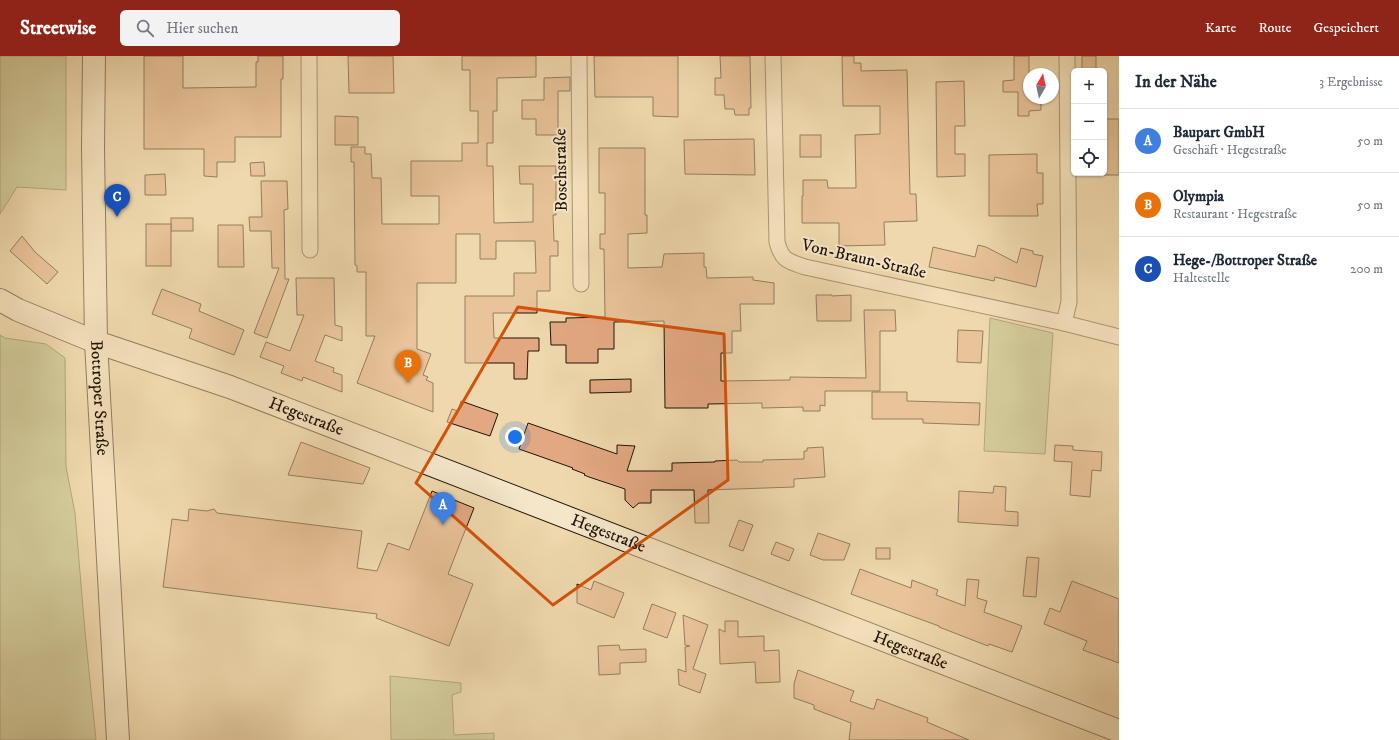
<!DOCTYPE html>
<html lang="de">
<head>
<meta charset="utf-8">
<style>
	body { margin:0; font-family:"IM FELL DW Pica",serif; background:#f2f2f3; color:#1f2937 }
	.controls { position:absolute; right:12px; top:12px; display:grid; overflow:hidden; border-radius:6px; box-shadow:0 1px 3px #0004 }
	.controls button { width:36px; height:36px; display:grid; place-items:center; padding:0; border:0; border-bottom:1px solid #e0e1e3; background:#fff; color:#1f2937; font:20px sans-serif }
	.compass { position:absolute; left:1023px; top:12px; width:36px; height:36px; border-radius:50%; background:#fff; box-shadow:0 1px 3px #0004; rotate:9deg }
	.you { position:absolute; left:515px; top:381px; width:14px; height:14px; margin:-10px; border:3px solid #fff; border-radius:50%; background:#1a73e8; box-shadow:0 0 0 6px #1a73e833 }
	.badge { display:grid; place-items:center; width:26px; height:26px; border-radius:50%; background:#8f2418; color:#fff; font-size:13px; font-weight:700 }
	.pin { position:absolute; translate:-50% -33px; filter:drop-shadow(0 1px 2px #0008) }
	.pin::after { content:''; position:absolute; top:21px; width:14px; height:12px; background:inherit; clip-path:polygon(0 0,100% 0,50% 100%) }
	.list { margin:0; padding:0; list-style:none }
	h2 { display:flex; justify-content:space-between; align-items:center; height:52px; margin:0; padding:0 16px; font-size:17px }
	h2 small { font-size:13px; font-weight:400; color:#747a83 }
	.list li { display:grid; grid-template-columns:26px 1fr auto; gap:12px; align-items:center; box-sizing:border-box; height:64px; padding:0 16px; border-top:1px solid #e0e1e3 }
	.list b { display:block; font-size:15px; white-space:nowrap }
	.list p { margin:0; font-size:13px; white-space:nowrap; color:#747a83 }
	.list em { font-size:13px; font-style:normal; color:#747a83 }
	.icon { flex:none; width:22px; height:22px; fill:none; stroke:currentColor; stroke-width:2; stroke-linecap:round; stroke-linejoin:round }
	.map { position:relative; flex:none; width:1119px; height:684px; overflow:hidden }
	header { display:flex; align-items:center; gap:24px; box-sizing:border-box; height:56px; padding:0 20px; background:#8f2418; color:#fff }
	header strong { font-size:19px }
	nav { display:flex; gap:22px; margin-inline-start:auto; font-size:14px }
	.search { width:280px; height:36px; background:#f2f2f3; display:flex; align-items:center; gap:10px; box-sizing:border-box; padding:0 14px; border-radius:6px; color:#747a83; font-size:15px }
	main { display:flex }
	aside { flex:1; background:#fff }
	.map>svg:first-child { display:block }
	.green { fill:#b7bf8b; stroke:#6c6948 }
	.building { fill:#e2a881; stroke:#221305 }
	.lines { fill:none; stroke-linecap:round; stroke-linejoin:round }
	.street-casing { stroke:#55442f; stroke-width:17 }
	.secondary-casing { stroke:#221305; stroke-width:24 }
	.street { stroke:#f5e6ca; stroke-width:15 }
	.secondary { stroke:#f5e6ca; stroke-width:22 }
	.marked { fill:none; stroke:#d4520b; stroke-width:3; stroke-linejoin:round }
	.labels { text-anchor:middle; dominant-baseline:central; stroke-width:4; stroke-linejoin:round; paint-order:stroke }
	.street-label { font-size:17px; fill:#221305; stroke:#f5e6ca }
</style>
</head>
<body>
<header>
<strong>Streetwise</strong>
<div class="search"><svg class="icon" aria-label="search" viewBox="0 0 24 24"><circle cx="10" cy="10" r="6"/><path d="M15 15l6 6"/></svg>Hier suchen</div>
<nav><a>Karte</a><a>Route</a><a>Gespeichert</a></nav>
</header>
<main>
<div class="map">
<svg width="1119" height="684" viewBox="0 0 1119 684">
	<rect width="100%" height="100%" fill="#efd8ad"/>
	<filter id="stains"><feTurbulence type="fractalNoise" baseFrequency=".005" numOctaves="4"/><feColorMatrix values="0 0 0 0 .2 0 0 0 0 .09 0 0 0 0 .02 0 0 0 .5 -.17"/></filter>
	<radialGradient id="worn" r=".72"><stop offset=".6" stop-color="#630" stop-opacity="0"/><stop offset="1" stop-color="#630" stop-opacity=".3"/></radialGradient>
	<!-- green -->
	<g class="green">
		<polygon points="0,0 66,0 66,134 17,131 0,158"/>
		<polygon points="990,262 1053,277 1045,398 984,395"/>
		<polygon points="0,279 5,282 46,288 65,302 66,411 75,457 85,576 96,684 0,684"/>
		<polygon points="390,620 461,627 461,636 452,639 454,679 494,677 494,684 391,684"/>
	</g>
	<!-- building -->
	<g class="building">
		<polygon points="144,0 183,0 183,32 256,31 256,6 258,6 258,0 283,0 283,23 281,23 281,81 235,81 235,106 217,106 217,121 204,120 204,93 144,93"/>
		<polygon points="348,0 393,0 394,37 349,37"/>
		<polygon points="462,0 536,0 536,21 497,22 497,55 493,55 493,87 487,87 487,110 493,110 494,167 533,166 533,128 520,128 519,110 556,110 556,159 553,159 554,185 558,185 558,200 550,200 550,235 537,235 537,257 493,257 494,282 539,282 539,295 528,295 527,323 514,323 514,307 465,307 465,240 514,240 514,217 536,217 535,185 496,185 496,203 480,203 480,178 456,178 456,227 417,227 417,293 431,298 423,319 428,321 426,324 433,327 433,356 357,327 375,280 366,280 366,216 357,216 357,210 355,209 354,106 351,106 351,91 365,91 365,98 371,98 372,122 381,122 382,168 439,168 439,140 411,140 411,105 462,105 462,87 478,87 478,55 470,55 470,14 462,14"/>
		<polygon points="594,0 678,0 678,61 653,60 653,41 595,41"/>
		<polygon points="720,0 750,0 751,52 749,52 749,59 735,59 734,53 725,53 724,39 715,39 715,22 721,22"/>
		<polygon points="842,0 854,0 854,7 861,7 861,15 907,14 910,138 916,138 917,165 884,166 885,189 839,190 839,167 802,167 802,140 803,140 803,124 827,124 828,132 856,132 855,79 880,78 880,50 843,50"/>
		<polygon points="1014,0 1029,0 1029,42 1041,42 1041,54 1029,55 1029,60 1018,60 1018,36 1003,36 1003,25 1014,24"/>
		<rect x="1082" y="0" width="14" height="15"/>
		<polygon points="570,21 570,35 558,35 558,79 536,79 536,63 522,63 522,44 544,44 544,22"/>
		<polygon points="964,25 965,70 955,70 955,98 965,98 965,120 937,121 936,26"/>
		<polygon points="335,60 358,61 358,89 335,89"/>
		<rect x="1104" y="63" width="15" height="56"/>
		<rect x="800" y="79" width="21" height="22"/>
		<polygon points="754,83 755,119 685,118 684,84"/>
		<polygon points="599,92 645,92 645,159 647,159 647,177 628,178 628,212 662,211 664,198 704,197 704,211 706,211 707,222 753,221 753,224 774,227 774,248 740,248 741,275 732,275 732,297 721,297 721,325 790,324 790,321 866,322 864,254 895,254 896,275 880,275 880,335 825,335 825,350 820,349 820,355 803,355 803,351 762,352 762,347 708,348 708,352 665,352 664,265 614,266 614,293 598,293 598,307 566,307 566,289 551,289 550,266 566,266 566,262 605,261 604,193 600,193 600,178 605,178 605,137 599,137"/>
		<polygon points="1037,98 1037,117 1043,117 1043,148 1037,148 1038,160 989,160 989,99"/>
		<polygon points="264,106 265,120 251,120 250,107"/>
		<polygon points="165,118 166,139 145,139 145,119"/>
		<polygon points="261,125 287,125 288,153 284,154 285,223 289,223 267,282 254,277 279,212 272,212 271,175 250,175 249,161 262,161"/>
		<rect x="171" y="162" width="22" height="13"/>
		<rect x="146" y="168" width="25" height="42"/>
		<polygon points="218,169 243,169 244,211 218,211"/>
		<polygon points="22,180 35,196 58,216 47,228 10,195"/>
		<polygon points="978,189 986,191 1017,207 1021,192 1033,195 1033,198 1043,200 1036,231 995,221 994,225 929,211 933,191 975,201"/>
		<polygon points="296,222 334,222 335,269 342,271 342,285 325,279 315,305 334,312 333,316 342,319 342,336 303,321 302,325 281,317 284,310 260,301 266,286 290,295 304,259 297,259"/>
		<polygon points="162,233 201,248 199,255 244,274 234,299 189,282 192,273 152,258"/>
		<polygon points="816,239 832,239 832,240 851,239 851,265 817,265"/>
		<polygon points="958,274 983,275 981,307 957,306"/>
		<polygon points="631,323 631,336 590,337 590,324"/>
		<polygon points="872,336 907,336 907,345 980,347 979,369 923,367 923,363 872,363"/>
		<polygon points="461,345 498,358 490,380 447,366 452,353 458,355"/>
		<polygon points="528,367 617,398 617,389 635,390 627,415 672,415 672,407 715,406 715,405 737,404 739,406 763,406 763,404 804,403 804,395 807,395 807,392 823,391 825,421 794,423 794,431 708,434 709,467 695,467 694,434 651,434 651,447 639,447 633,452 625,444 625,433 589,421 584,419 585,418 572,413 573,412 519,393"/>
		<polygon points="301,386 370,412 363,428 288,419"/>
		<polygon points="1055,389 1073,390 1073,394 1102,396 1101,415 1092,414 1090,441 1070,439 1072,406 1054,405"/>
		<polygon points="994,430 1006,431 1005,455 1018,456 1018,470 958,466 959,435 993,437"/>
		<polygon points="432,435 474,452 448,518 473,528 449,590 376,562 377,558 163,531 172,463 188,465 189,453 207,455 214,453 217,457 362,475 357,512 377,515 388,487 409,494"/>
		<polygon points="739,464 753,469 743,495 729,490"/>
		<polygon points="818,477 850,488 844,504 823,504 810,499"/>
		<polygon points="776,486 794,493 789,505 771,498"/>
		<rect x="876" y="492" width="14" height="11"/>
		<polygon points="1027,501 1039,502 1036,541 1023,540"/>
		<polygon points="860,513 911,532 912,524 938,534 936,539 965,550 967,523 979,524 977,542 987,545 984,556 1022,570 1012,596 989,588 988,590 939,571 939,570 851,538"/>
		<polygon points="594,525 624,537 614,562 577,547 577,528 591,534"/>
		<polygon points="1072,525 1119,543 1119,607 1083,594 1087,585 1044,568 1050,552 1060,556"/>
		<polygon points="652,548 676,557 667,582 643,573"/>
		<polygon points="683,559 708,569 693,613 706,618 700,637 679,629 678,613 686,616 685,591 690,590 685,589"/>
		<polygon points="725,565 738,565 738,581 764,580 764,595 779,594 780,626 756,627 755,606 720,608 719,573 725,576"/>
		<polygon points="619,589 620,594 646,593 646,606 620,607 620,618 599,619 598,590"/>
		<polygon points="798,614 854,635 850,645 872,653 874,653 877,643 928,662 927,666 969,684 849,684 851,667 814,653 814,649 794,642 794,628"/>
	</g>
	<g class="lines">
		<!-- street casing -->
		<g class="street-casing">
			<g id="street">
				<polyline points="309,0 310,194"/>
				<polyline points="579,0 581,228"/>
				<path d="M773 0 777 186C782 205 788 205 805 211L1064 267 1069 246 1067 0"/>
				<polyline points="1064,267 1119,281"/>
			</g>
		</g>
		<!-- secondary casing -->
		<g class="secondary-casing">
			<g id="secondary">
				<path id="s1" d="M94 0 93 92 96 286 118 684"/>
				<path id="s2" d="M0 244 18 254 96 286 230 331 1119 675"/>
			</g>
		</g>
		<!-- street -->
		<use href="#street" class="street"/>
		<!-- secondary -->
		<use href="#secondary" class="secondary"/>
	</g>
	<!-- marked area -->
	<path d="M0 0H1119V684H0ZM518 251 724 278 728 424 553 549 416 427Z" fill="#efd8ad" fill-opacity=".55" fill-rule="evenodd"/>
	<path class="marked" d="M518 251 724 278 728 424 553 549 416 427Z"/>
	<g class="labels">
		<!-- street labels -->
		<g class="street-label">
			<text transform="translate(561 114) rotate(-91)">Boschstraße</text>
			<text transform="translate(864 203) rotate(13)">Von-Braun-Straße</text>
			<text stroke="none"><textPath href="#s1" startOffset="342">Bottroper Straße</textPath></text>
			<text stroke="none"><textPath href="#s2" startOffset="328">Hegestraße</textPath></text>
			<text stroke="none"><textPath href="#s2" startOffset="652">Hegestraße</textPath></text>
			<text stroke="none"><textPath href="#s2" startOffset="976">Hegestraße</textPath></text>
		</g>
	</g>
	<rect width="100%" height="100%" filter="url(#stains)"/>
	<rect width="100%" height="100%" fill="url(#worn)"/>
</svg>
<div class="controls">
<button>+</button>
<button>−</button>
<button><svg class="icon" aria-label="locate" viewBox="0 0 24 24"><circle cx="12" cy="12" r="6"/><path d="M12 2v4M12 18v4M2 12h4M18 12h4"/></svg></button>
</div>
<svg class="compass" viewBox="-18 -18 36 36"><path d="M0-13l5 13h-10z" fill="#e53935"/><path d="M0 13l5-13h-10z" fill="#747a83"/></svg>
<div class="you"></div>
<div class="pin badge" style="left:443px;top:469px;background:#3f7fe0">A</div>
<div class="pin badge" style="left:408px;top:327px;background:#e8710a">B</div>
<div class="pin badge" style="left:117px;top:161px;background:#1a4fb4">C</div>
</div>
<aside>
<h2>In der Nähe<small>3 Ergebnisse</small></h2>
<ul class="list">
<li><span class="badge" style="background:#3f7fe0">A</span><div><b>Baupart GmbH</b><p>Geschäft · Hegestraße</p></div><em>50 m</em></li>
<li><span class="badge" style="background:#e8710a">B</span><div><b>Olympia</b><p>Restaurant · Hegestraße</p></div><em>50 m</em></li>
<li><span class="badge" style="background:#1a4fb4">C</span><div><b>Hege-/Bottroper Straße</b><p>Haltestelle</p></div><em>200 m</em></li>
</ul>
</aside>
</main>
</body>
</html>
